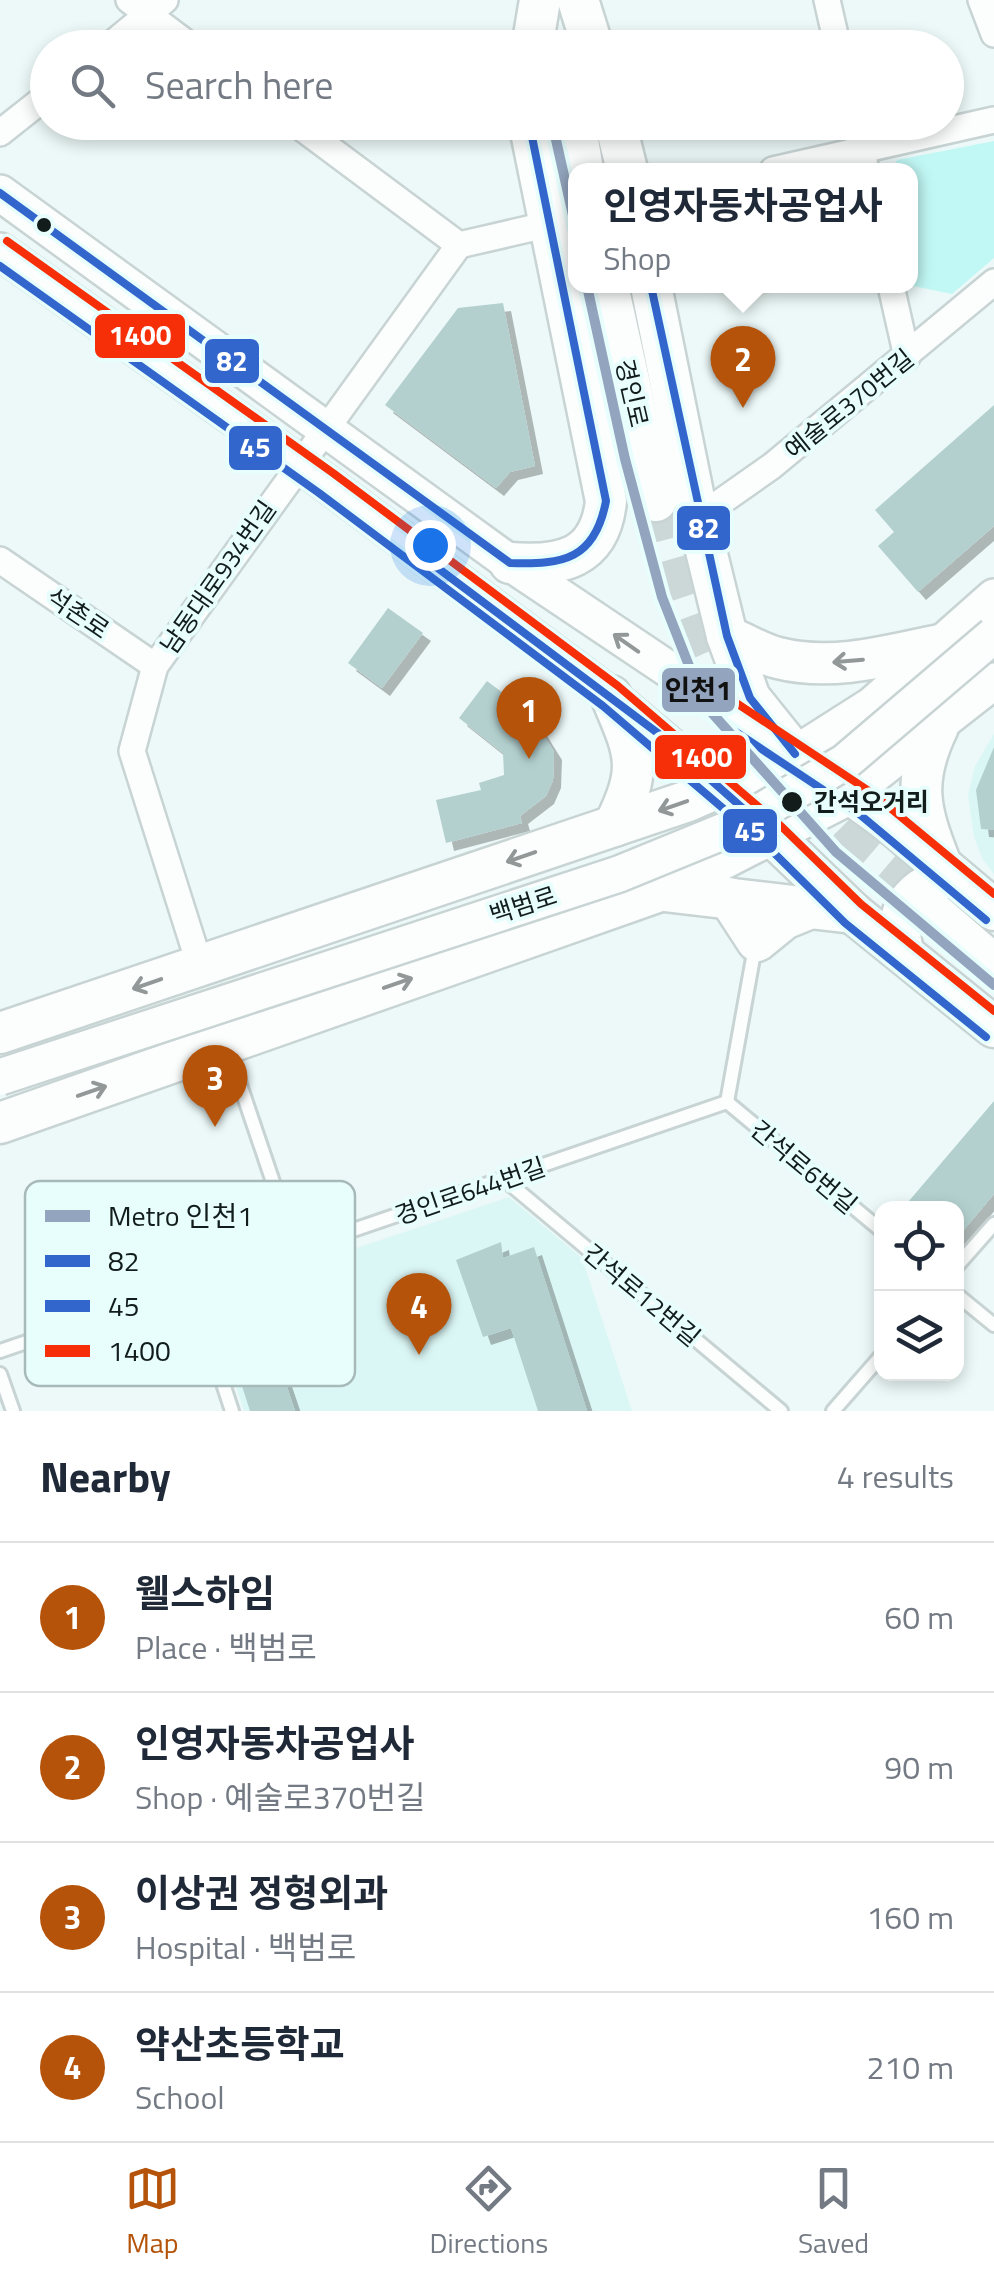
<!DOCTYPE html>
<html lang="en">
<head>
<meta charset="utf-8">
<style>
	body { margin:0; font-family:"Titillium Web","Noto Sans KR",sans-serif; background:#f2f2f3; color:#1f2937 }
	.controls { position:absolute; right:30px; bottom:30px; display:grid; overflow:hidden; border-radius:20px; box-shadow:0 5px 15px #0003 }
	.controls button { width:90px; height:90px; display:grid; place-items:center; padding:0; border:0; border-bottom:2px solid #e0e1e3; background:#fff; color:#1f2937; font:50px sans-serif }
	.you { position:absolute; left:430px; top:545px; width:35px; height:35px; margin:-25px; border:8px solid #fff; border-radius:50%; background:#1a73e8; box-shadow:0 0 0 15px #1a73e833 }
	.badge { display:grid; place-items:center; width:65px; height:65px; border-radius:50%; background:#b45309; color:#fff; font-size:32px; font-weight:700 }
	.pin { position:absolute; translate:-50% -82px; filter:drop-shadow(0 2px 5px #0008) }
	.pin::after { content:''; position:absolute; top:52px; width:35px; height:30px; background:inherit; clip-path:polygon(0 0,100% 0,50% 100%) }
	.popup { position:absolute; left:568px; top:163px; width:350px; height:130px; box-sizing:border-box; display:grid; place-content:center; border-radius:20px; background:#fff; filter:drop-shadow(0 2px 8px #0005); font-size:32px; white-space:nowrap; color:#747a83 }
	.popup b { font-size:38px; color:#1f2937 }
	.popup::after { content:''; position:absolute; left:50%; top:100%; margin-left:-20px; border:20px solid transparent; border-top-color:#fff }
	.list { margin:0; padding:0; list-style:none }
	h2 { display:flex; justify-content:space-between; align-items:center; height:130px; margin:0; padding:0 40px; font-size:42px }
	h2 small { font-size:32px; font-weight:400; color:#747a83 }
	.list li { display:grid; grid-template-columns:65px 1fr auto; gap:30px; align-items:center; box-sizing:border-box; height:150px; padding:0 40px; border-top:2px solid #e0e1e3 }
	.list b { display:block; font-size:38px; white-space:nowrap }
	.list p { margin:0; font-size:32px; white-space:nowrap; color:#747a83 }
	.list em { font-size:32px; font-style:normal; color:#747a83 }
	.icon { flex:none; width:55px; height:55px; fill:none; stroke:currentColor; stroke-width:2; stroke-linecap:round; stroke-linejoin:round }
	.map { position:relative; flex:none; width:994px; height:1411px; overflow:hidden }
	.search { position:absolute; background:#fff; box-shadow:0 5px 15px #0003; left:30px; right:30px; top:30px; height:110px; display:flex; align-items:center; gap:25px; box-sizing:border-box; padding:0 35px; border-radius:55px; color:#747a83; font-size:38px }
	.sheet { height:730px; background:#fff }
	nav { display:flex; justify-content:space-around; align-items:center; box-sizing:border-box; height:140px; border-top:2px solid #e0e1e3; background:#fff; font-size:28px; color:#747a83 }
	nav a { display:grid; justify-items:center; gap:5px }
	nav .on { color:#b45309 }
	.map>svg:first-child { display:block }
	.built { fill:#dbf7f5 }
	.green { fill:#c1f8f5 }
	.building { fill:#b3d0cf; filter:url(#shadow) }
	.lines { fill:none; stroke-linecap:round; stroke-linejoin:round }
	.primary-tunnel { stroke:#cbd8d7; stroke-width:40; stroke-dasharray:40 20; stroke-linecap:butt }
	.service-casing { stroke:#c8d4d3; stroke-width:18 }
	.minor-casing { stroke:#c8d4d3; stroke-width:30 }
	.secondary-casing { stroke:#c8d4d3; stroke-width:40 }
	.primary-casing { stroke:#c8d4d3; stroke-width:45 }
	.service { stroke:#fcfefe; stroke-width:12 }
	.minor { stroke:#fcfefe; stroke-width:25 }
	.secondary { stroke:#fcfefe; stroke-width:35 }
	.primary { stroke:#fcfefe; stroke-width:40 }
	.secondary-bridge-casing { stroke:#c8d4d3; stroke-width:40; stroke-linecap:butt }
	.secondary-bridge { stroke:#fcfefe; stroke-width:35 }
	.bus-1-casing { stroke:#e7fefd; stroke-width:15 }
	.bus-2-casing { stroke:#e7fefd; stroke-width:15 }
	.bus-3-casing { stroke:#e7fefd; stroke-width:15 }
	.bus-1 { stroke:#36c; stroke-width:8 }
	.bus-2 { stroke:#36c; stroke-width:8 }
	.bus-3 { stroke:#f72f08; stroke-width:8 }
	.metro-1-casing { stroke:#e7fefd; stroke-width:18 }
	.metro-1 { stroke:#93a5be; stroke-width:10 }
	.oneway { stroke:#929898 }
	.bus-dot { fill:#111c1b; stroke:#e7fefd; stroke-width:4 }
	.labels { text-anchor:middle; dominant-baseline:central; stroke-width:8; stroke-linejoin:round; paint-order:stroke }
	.street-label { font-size:25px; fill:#111c1b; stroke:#e7fefd }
	.stop-label { font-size:25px; font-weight:bold; fill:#111c1b; stroke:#e7fefd; text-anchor:start }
	.key { fill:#e7fefd; stroke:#a7bab9; stroke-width:2.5 }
	.key-label { font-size:28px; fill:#111c1b }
	.line-badge { stroke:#e7fefd; stroke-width:4 }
	.badge-label { font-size:28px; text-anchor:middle; font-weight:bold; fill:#fff }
	.pale-badge-label { font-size:28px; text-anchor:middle; font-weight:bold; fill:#111 }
</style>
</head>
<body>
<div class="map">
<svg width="994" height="1411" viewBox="0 0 994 1411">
	<defs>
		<filter id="shadow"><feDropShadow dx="8" dy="8" stdDeviation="0" flood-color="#0004"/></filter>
	</defs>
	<rect width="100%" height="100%" fill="#ecf9f8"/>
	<!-- built -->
	<g class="built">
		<polygon points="994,734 994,874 982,858 974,837 968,795 975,766"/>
		<polygon points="509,1197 582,1258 632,1411 244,1411 207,1298"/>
	</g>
	<!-- green -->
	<polygon class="green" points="994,141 994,258 952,294 913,286 910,170 893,170 897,160"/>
	<!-- building -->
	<g class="building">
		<polygon points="503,303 535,466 510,472 496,488 385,405 458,308"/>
		<polygon points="994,405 994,526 918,592 878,546 894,532 875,510"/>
		<polygon points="388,608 423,633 382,688 348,663"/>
		<polygon points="487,681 543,723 539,728 554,752 553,780 546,796 520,816 522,823 446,843 436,800 481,790 479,783 504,775 503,753 459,718"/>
		<polygon points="994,747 994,830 981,829 976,790"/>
		<polygon points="994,1101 994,1194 956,1239 956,1208 903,1208"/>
		<polygon points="501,1242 503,1258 534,1247 587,1411 538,1411 511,1328 483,1337 456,1260"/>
		<polygon points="261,1290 285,1356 277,1358 295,1411 250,1411 216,1305"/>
	</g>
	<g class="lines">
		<!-- primary-tunnel -->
		<g class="primary-tunnel">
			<path d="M656 501C677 581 698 660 748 727"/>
			<polyline points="796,788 850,842 936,915"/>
		</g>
		<!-- service casing -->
		<g class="service-casing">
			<g id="service">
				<polyline points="228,1049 296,1250"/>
				<polyline points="727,1102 882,1231"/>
				<polyline points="727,1102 755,947"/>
				<polyline points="504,1179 781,1411"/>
				<polyline points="956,1267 994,1224"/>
				<polyline points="191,1286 232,1411"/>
				<polyline points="956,1294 994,1325"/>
				<polyline points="0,1351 727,1102"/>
				<polyline points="0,1374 13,1411"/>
				<polyline points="833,1411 882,1355"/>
			</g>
		</g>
		<!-- minor casing -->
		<g class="minor-casing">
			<g id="minor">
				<polyline points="129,0 193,48"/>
				<polyline points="827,0 838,48"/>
				<polyline points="981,0 994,34"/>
				<polyline points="107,48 165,0"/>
				<polyline points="294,122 459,245 550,224"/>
				<polyline points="855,122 866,170"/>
				<polyline points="0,133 48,95"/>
				<polyline points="773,170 994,120"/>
				<polyline points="891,286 907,357"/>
				<polyline points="698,518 772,466 994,282"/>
				<polyline points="0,560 155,666"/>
				<polyline points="200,966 132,751 155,666 459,245"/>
			</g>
		</g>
		<!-- secondary casing -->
		<g class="secondary-casing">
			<g id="secondary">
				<polyline points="0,193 510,563 795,754 872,705 994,597"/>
				<polyline points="0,251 326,483 611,696 721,789"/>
				<polyline points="851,793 994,681"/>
			</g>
		</g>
		<!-- primary casing -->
		<g class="primary-casing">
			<g id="primary">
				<polyline points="578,0 593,48"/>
				<polyline points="532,48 540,0"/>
				<polyline points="575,122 583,170"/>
				<polyline points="615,122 627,170"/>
				<polyline points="608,286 656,501"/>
				<polyline points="651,286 698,518 727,636 750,698 795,754 892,824 994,910"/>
				<path d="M510 563C561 567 600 559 606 501L529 122"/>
				<path d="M727 636C743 643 761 654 778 658 833 672 891 655 944 644"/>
				<path d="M611 696C636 755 643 767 614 826"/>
				<path d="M938 727C912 781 919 809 940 862"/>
				<polyline points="756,820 853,913 994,1027"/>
				<polyline points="664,891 853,913"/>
				<polyline points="729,898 757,941 784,919 806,910"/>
				<polyline points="936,915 994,965"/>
				<path d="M904 953C890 911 914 885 953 876"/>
				<polyline points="0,1033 688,801 795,754"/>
				<polyline points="0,1123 660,891 851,793"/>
			</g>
		</g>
		<!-- service -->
		<use href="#service" class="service"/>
		<!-- minor -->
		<use href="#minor" class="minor"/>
		<!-- secondary -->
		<use href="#secondary" class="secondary"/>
		<!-- primary -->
		<use href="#primary" class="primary"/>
		<!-- secondary-bridge casing -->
		<g class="secondary-bridge-casing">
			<polyline id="secondary-bridge" points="0,1077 619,874 734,827 845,762 994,635"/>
		</g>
		<!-- secondary-bridge -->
		<use href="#secondary-bridge" class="secondary-bridge"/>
		<!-- bus-1 casing -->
		<g class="bus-1-casing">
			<g id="bus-1">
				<path d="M0 193 510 563C564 565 595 559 606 501L529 122"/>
				<polyline points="651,286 727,636 750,698 795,754"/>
				<polyline points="415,551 659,734 774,836"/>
			</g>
		</g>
		<!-- bus-2 casing -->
		<g class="bus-2-casing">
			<g id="bus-2">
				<polyline points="0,266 319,493 603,706 766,845 845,923 986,1037"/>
				<polyline points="671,689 858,813 986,920"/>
			</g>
		</g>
		<!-- bus-3 casing -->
		<g class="bus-3-casing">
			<g id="bus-3">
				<polyline points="7,241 333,473 618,686 782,827 861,904 994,1011"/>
				<polyline points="685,669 872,793 994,894"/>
			</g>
		</g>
		<!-- bus-1 -->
		<use href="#bus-1" class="bus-1"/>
		<!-- bus-2 -->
		<use href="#bus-2" class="bus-2"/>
		<!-- bus-3 -->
		<use href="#bus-3" class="bus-3"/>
		<!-- metro-1 casing -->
		<g class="metro-1-casing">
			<g id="metro-1">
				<polyline points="552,122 576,229"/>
				<polyline points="587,286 625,459 662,597 704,704 836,852 994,985"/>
			</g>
		</g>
		<!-- metro-1 -->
		<use href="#metro-1" class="metro-1"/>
	</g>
	<!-- one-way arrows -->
	<defs><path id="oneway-shaft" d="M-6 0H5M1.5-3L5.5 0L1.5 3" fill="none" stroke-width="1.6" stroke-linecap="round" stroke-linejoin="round" transform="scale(2.5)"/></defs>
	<g class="oneway">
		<use href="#oneway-shaft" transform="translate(626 643) rotate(-145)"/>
		<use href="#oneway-shaft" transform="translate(848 661) rotate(175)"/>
		<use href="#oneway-shaft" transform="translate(673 806) rotate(161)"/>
		<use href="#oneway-shaft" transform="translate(521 857) rotate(161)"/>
		<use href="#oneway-shaft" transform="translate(398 983) rotate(-19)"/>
		<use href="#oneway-shaft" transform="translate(147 984) rotate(161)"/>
		<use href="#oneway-shaft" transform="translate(92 1091) rotate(-19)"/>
	</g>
	<!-- markers -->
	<g class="bus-dot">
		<circle cx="44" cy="225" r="9"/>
		<circle cx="792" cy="802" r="12"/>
	</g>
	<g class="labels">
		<!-- street labels -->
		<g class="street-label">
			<text transform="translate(632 393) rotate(77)">경인로</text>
			<text transform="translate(849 404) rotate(-39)">예술로370번길</text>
			<text transform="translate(218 577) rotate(-55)">남동대로934번길</text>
			<text transform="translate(78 613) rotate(34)">석촌로</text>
			<text transform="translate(523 905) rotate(-18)">백범로</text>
			<text transform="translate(804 1167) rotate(40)">간석로6번길</text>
			<text transform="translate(470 1191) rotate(-19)">경인로644번길</text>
			<text transform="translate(642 1295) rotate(40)">간석로12번길</text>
		</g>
		<!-- stop labels -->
		<g class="stop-label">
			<text x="814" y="802">간석오거리</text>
		</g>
	</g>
	<!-- legend -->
	<rect x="25" y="1181" width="330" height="205" rx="15" class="key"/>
	<rect x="45" y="1210" width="45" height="12" fill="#93a5be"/>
	<rect x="45" y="1255" width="45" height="12" fill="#36c"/>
	<rect x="45" y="1300" width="45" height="12" fill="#36c"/>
	<rect x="45" y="1345" width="45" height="12" fill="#f72f08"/>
	<g class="key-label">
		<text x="108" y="1226">Metro 인천1</text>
		<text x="108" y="1271">82</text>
		<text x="108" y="1316">45</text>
		<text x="108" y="1361">1400</text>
	</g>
	<g class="line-badge">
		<rect x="93" y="312" width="94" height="48" rx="10" fill="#f72f08"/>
		<rect x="203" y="337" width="58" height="48" rx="10" fill="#36c"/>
		<rect x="227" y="424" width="57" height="48" rx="10" fill="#36c"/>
		<rect x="675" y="504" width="57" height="48" rx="10" fill="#36c"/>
		<rect x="660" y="666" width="77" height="48" rx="10" fill="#93a5be"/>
		<rect x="653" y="733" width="95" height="48" rx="10" fill="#f72f08"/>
		<rect x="721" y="807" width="58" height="48" rx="10" fill="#36c"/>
	</g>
	<g class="badge-label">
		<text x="140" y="345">1400</text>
		<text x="232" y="371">82</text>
		<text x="255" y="457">45</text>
		<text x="704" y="538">82</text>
		<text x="701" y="767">1400</text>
		<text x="750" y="841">45</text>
	</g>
	<g class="pale-badge-label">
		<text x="698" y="700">인천1</text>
	</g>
</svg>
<div class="controls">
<button><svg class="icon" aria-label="locate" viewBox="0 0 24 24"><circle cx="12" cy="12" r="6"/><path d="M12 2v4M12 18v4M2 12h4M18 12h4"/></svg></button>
<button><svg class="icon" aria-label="layers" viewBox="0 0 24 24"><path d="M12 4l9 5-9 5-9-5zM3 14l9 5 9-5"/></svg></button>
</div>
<div class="you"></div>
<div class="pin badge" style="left:529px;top:759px">1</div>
<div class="pin badge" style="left:743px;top:408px">2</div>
<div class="popup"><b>인영자동차공업사</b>Shop</div>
<div class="pin badge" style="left:215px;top:1127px">3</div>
<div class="pin badge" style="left:419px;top:1355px">4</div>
<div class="search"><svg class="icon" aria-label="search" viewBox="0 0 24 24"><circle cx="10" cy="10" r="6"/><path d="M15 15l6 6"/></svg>Search here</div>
</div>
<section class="sheet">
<h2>Nearby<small>4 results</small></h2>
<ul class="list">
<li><span class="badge">1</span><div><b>웰스하임</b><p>Place · 백범로</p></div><em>60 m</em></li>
<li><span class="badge">2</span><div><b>인영자동차공업사</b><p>Shop · 예술로370번길</p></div><em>90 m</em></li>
<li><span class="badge">3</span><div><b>이상권 정형외과</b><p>Hospital · 백범로</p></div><em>160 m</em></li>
<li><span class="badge">4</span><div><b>약산초등학교</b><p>School</p></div><em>210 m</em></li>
</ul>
</section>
<nav>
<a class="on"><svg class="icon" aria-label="map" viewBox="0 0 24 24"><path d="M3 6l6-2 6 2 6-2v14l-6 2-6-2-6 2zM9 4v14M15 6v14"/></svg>Map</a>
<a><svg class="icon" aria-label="directions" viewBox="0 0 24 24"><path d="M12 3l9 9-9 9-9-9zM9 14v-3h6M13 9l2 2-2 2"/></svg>Directions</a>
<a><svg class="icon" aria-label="saved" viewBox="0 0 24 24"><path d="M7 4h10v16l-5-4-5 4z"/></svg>Saved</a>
</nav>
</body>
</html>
